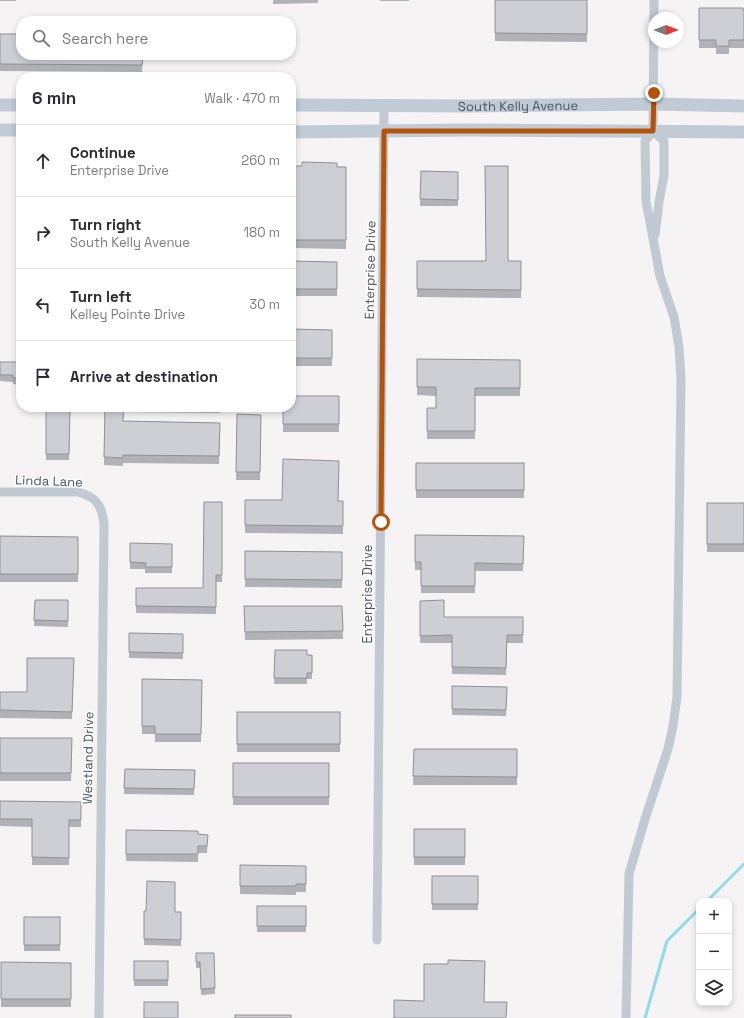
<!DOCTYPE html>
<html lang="en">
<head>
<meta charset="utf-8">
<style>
	body { margin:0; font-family:"Space Grotesk",sans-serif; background:#f7f7f7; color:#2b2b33 }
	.controls { position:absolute; right:12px; bottom:12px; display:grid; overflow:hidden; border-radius:8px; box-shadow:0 2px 6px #0003 }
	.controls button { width:36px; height:36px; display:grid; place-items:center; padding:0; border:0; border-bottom:1px solid #e1e1e2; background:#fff; color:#2b2b33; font:20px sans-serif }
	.compass { position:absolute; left:648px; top:12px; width:36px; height:36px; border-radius:50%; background:#fff; box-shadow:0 2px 6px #0003; rotate:90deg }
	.stop { position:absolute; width:12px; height:12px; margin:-9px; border:3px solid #b45309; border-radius:50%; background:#fff }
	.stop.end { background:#b45309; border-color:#fff; box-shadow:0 1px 4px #0008 }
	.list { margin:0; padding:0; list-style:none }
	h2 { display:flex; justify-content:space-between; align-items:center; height:52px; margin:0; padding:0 16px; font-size:17px }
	h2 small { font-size:13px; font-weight:400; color:#7c7c81 }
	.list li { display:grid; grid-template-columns:26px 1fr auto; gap:12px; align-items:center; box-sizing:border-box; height:72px; padding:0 16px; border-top:1px solid #e1e1e2 }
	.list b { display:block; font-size:15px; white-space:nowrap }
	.list p { margin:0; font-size:13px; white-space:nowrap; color:#7c7c81 }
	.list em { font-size:13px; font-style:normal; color:#7c7c81 }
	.icon { flex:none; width:22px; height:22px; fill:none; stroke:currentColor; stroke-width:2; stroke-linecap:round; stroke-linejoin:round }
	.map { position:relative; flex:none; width:744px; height:1018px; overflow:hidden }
	.search { position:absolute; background:#fff; box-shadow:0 2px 6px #0003; left:16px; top:16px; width:280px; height:44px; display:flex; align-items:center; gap:10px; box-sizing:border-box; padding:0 14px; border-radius:16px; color:#7c7c81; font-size:15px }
	.panel { position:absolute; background:#fff; box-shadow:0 2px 6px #0003; left:16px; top:72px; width:280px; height:340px; border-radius:16px }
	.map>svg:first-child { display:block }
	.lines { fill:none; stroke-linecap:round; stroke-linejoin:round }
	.stream { stroke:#90daee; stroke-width:3 }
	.minor { stroke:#c1cad2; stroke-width:9 }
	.secondary { stroke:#c1cbd6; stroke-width:13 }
	.wall { fill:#b0b2b7 }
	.building { fill:#cdcfd5; stroke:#909195 }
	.route { stroke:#b45309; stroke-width:5 }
	.labels { text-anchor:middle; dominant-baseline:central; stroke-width:3; stroke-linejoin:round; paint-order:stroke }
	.street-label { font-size:13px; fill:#4a5661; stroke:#fff }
</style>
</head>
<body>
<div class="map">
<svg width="744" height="1018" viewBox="0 0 744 1018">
	<rect width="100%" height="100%" fill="#f5f3f3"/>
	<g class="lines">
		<!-- stream -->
		<g class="stream">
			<polyline points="707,901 744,864"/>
			<polyline points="645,1018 667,941 699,909"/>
		</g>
		<!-- minor -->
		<g class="minor">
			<polyline points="653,131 654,0"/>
			<polyline points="653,131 664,141 664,175 659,202 655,235"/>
			<path d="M0 492H78C96 497 102 505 104 524L99 1018"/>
			<polyline points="377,940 384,105"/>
			<polyline points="626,1018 629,874 645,819 668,749 673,726 677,697 681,379 679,347 674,317 660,276 646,201 645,141 653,131"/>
		</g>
		<!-- secondary -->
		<g class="secondary">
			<polyline points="0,105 21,105"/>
			<path id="s1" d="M291 105 469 106 654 104 744 106"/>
			<polyline points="0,130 21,130"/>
			<polyline points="291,132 465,130 744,132"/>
		</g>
	</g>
	<!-- wall -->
	<g class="wall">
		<rect x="0" y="0" width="16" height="1"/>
		<polygon points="273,0 318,0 318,3 273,4"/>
		<rect x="380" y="0" width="29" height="1"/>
		<polygon points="495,0 587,0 587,42 495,41"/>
		<polygon points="699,8 744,10 744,48 729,48 729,54 716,54 716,48 699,48"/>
		<polygon points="0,34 21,55 143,55 142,72 0,71"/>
		<polygon points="291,166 346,167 346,249 291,248"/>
		<polygon points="421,171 458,172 458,206 420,206"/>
		<polygon points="291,261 337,262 337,296 291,296"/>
		<polygon points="417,261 521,261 521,298 417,297"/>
		<polygon points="291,329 332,330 332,366 291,366"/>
		<polygon points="417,359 520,360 520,396 475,396 475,439 427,439 427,408 436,408 436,396 417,395"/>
		<polygon points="0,362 21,362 21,385 13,384 13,382 0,381"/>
		<polygon points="339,396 339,432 283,432 283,407"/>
		<polygon points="46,407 70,407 69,460 46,460"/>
		<polygon points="105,407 220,407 220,413 124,412 123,421 220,423 219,464 123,463 123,466 104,465"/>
		<polygon points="237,414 261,415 260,480 236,480"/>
		<rect x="416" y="463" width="108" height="35"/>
		<polygon points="245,500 343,501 343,534 245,533"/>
		<polygon points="222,502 222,582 216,582 216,614 136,613 136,588 203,588"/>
		<rect x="707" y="503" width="37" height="49"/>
		<polygon points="415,535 524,536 523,571 475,571 475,593 421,593 421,570 415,570"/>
		<polygon points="0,536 78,537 78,582 0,582"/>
		<polygon points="130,543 172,544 172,573 145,573 145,569 130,569"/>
		<polygon points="245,551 342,552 342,588 245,587"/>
		<polygon points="35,600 68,600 68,627 34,626"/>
		<polygon points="420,601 444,617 523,617 523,643 507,643 506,675 452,674 452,643 420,643"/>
		<polygon points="244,606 342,606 343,639 245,640"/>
		<polygon points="129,633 183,634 183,659 129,658"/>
		<polygon points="275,650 307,655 312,655 312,679 307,679 307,684 274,684"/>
		<polygon points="74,665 72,719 0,718 0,692 27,692"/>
		<polygon points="142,679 202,680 201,742 155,742 155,734 142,734"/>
		<polygon points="452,686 507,687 506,716 452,715"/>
		<rect x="237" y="712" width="103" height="40"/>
		<polygon points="0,738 72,738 71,781 0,781"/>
		<polygon points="414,749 517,749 517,785 413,785"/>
		<rect x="233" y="763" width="96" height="42"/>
		<polygon points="125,769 195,770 194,795 124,794"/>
		<polygon points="0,801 81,802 81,827 69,827 69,865 32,865 32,827 0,826"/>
		<rect x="414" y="829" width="51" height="36"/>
		<polygon points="126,830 208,835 207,853 198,853 198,862 126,861"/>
		<polygon points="240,865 306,866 306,892 296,892 296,895 240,894"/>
		<rect x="432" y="876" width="46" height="34"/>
		<rect x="257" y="906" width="49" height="26"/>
		<polygon points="144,911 181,912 181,946 144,945"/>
		<rect x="24" y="917" width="36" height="34"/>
		<polygon points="196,953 214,953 215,994 201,995 200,968 196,968"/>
		<rect x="134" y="961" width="34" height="25"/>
		<polygon points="1,962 71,963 71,1007 1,1007"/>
	</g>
	<!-- building -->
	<g class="building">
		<polygon points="495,0 587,0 587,34 495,33"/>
		<polygon points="699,8 743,8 743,10 744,10 744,40 729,40 729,46 716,46 716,40 699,40"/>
		<polygon points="0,34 21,34 21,55 143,55 142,65 0,64"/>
		<polygon points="302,162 337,163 337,167 346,167 346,240 291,240 291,166 302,166"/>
		<polygon points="485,166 508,166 508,261 521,261 521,290 417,289 417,261 486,261"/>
		<polygon points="421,171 458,172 458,200 420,199"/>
		<polygon points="291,261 337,262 337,289 291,289"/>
		<polygon points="291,329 332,330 332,358 291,358"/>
		<polygon points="417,359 520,360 520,388 475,388 475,431 427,431 427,408 436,408 436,387 417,387"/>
		<polygon points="0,362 21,362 21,378 13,378 13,375 0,375"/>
		<polygon points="291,396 339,396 339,424 283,424 283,407 291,407"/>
		<polygon points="46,407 70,407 69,454 46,454"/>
		<polygon points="105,407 124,407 123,421 220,423 219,456 123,455 123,458 104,457"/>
		<polygon points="237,414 261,415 260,472 236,472"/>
		<polygon points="283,459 339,461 338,501 343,501 343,526 245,525 245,500 282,500"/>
		<rect x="416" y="463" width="108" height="27"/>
		<polygon points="204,502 222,502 222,575 216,575 216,607 136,606 136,588 203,588"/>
		<rect x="707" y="503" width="37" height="41"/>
		<polygon points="415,535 524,536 523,564 475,563 475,586 421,586 421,562 415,562"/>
		<polygon points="0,536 78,537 78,574 0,574"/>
		<polygon points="130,543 172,544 172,567 145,567 146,563 130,562"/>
		<polygon points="245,551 342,552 342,580 245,579"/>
		<polygon points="35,600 68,600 68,621 34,620"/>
		<polygon points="444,600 444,617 523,617 523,635 507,635 506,668 452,667 452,635 420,636 420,601"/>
		<polygon points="244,606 342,606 343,631 245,632"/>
		<polygon points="129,633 183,634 183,653 129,652"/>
		<polygon points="275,650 307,650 307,655 312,655 312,673 307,673 307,678 274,678"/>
		<polygon points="27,658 74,658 72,712 0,710 0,692 27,692"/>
		<polygon points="142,679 202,680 201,734 155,734 155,726 142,726"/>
		<polygon points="452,686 507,687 506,710 452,709"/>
		<rect x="237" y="712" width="103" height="32"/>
		<polygon points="0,738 72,738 71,773 0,773"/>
		<polygon points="414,749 517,749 517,777 413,776"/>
		<rect x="233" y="763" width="96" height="34"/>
		<polygon points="125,769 195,770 194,789 124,788"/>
		<polygon points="0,801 81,802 81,820 69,820 69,858 32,857 32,819 0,819"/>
		<rect x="414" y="829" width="51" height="28"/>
		<polygon points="126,830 198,831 198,834 208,835 207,846 198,846 198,854 126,854"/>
		<polygon points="240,865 306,866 306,884 296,884 296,886 240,886"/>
		<rect x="432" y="876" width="46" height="28"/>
		<polygon points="147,881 175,882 175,912 181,912 181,940 144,939 144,911 146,911"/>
		<rect x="257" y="906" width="49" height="20"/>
		<rect x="24" y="917" width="36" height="28"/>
		<polygon points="196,953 214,953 215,988 201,989 200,962 196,962"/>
		<polygon points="448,960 485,961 484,1002 507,1002 506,1018 394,1018 394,1000 424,1001 424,964 448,964"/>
		<rect x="134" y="961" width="34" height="19"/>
		<polygon points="1,962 71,963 71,999 1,999"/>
		<rect x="144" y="1002" width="34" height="16"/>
		<rect x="235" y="1015" width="56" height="3"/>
	</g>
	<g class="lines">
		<!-- route -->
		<polyline class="route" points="381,522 384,131 653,131 654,93"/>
	</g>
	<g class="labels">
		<!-- street labels -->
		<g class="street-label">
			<text stroke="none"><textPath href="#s1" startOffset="227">South Kelly Avenue</textPath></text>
			<text transform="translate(370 270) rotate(-89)">Enterprise Drive</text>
			<text transform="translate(49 481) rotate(2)">Linda Lane</text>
			<text transform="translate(367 594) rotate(-90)">Enterprise Drive</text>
			<text transform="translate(88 758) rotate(-89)">Westland Drive</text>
		</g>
	</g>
</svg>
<div class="controls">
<button>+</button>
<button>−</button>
<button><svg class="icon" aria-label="layers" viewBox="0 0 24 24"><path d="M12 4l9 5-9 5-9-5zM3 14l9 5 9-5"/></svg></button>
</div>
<svg class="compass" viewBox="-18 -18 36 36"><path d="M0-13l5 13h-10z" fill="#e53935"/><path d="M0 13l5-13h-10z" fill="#7c7c81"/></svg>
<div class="stop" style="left:381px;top:522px"></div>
<div class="stop end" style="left:654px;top:93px"></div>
<div class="search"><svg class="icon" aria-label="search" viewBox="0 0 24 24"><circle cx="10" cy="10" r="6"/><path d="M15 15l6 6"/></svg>Search here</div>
<section class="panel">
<h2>6 min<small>Walk · 470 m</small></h2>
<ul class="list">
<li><svg class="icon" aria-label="ahead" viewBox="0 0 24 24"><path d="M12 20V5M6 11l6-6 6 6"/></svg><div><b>Continue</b><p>Enterprise Drive</p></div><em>260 m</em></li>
<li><svg class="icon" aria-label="right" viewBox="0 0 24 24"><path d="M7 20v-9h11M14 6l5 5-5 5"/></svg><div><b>Turn right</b><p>South Kelly Avenue</p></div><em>180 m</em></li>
<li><svg class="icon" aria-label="left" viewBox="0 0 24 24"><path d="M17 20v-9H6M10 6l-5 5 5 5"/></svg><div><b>Turn left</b><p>Kelley Pointe Drive</p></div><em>30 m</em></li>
<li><svg class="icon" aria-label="arrive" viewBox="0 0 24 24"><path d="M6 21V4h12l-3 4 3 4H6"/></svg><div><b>Arrive at destination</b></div></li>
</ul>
</section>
</div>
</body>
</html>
